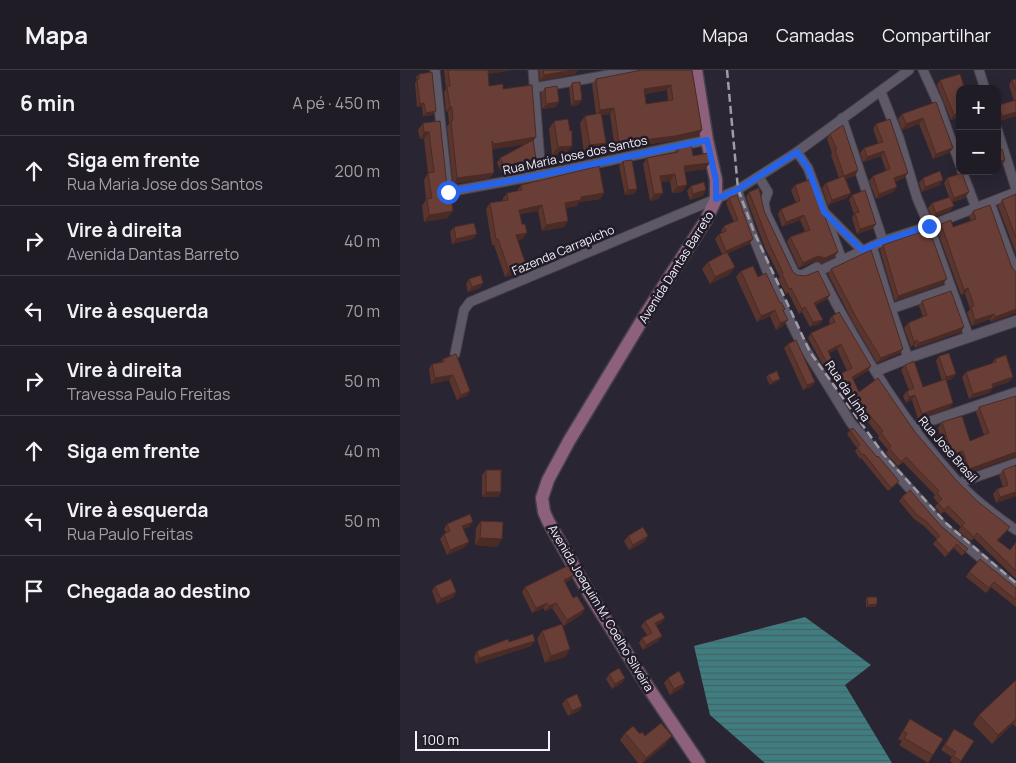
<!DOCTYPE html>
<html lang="pt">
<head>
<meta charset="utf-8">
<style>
	body { margin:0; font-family:Manrope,sans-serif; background:#2d2932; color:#f1f3f6 }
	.controls { position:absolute; right:15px; top:15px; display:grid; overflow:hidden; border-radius:10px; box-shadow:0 2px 12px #0003 }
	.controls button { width:45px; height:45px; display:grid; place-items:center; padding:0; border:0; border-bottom:1px solid #3d3a43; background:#201c26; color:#f1f3f6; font:25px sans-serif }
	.scale { position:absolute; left:15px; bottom:12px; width:135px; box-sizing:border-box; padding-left:5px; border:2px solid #f5f2fa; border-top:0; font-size:14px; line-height:18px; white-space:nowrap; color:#f5f2fa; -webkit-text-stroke:4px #211c28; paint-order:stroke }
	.stop { position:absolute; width:15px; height:15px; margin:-11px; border:4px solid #2563eb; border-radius:50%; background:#fff }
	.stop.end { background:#2563eb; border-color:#fff; box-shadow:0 1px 5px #0008 }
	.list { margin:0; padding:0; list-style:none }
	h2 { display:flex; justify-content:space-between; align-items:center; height:65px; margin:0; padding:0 20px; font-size:21px }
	h2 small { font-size:16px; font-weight:400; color:#a2a1a7 }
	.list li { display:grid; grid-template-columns:32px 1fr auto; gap:15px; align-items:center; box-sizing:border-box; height:70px; padding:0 20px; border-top:1px solid #3d3a43 }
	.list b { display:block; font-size:19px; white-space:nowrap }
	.list p { margin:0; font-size:16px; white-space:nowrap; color:#a2a1a7 }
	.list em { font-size:16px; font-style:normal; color:#a2a1a7 }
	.icon { flex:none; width:28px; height:28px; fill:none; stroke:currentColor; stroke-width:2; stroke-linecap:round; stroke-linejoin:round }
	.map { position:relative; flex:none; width:616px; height:693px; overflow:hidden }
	header { display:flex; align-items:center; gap:30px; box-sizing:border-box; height:70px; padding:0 25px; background:#201c26; border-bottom:1px solid #3d3a43 }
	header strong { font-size:24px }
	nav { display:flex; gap:28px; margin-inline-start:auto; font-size:18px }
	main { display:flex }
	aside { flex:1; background:#201c26 }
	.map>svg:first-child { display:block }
	.water { fill:url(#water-rules) }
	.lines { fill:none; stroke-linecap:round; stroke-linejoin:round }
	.minor-casing { stroke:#45404a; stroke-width:11 }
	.tertiary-casing { stroke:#45404a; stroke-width:12 }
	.secondary-casing { stroke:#45404a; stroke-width:15 }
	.minor { stroke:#5f5967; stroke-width:9 }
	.tertiary { stroke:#5f5967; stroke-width:10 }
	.secondary { stroke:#8d617c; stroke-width:12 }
	.rail { stroke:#a09ca6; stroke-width:2.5; stroke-dasharray:8 4; stroke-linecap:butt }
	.wall { fill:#5a352e; fill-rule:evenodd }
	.shaded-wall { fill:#4a2b26 }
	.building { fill:#693e36; stroke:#4a2b26; fill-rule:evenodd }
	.route { stroke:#2563eb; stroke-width:6 }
	.labels { text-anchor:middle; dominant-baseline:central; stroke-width:5; stroke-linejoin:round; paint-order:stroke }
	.street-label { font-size:12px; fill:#f5f2fa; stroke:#211c28 }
</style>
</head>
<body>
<header>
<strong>Mapa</strong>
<nav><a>Mapa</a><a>Camadas</a><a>Compartilhar</a></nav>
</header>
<main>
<aside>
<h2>6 min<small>A pé · 450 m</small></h2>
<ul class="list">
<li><svg class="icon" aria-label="ahead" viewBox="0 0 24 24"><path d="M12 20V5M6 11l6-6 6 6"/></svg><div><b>Siga em frente</b><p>Rua Maria Jose dos Santos</p></div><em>200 m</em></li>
<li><svg class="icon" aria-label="right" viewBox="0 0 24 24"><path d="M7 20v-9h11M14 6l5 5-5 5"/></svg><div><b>Vire à direita</b><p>Avenida Dantas Barreto</p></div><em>40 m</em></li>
<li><svg class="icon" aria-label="left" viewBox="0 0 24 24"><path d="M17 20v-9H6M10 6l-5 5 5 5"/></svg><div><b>Vire à esquerda</b></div><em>70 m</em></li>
<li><svg class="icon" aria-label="right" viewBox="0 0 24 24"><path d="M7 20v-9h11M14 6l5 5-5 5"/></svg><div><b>Vire à direita</b><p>Travessa Paulo Freitas</p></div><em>50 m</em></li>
<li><svg class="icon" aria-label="ahead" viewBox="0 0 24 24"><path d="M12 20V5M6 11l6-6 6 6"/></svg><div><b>Siga em frente</b></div><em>40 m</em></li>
<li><svg class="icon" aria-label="left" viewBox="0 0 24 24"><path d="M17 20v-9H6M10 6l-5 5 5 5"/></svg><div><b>Vire à esquerda</b><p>Rua Paulo Freitas</p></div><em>50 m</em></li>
<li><svg class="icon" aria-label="arrive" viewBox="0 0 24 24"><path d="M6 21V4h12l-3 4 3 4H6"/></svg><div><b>Chegada ao destino</b></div></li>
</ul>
</aside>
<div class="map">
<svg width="616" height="693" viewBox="0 0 616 693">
	<defs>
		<pattern id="water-rules" width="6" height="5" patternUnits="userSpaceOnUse" patternTransform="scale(1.25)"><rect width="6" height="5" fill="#407d81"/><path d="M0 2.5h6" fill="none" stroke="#456366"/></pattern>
	</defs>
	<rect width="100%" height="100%" fill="#2a2532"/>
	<!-- water -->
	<polygon class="water" points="405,547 471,595 445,615 492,693 365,693 310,645 294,576"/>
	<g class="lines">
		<!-- minor casing -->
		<g class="minor-casing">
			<g id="minor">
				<polyline points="35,0 48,122 141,105 307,70"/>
				<polyline points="133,0 141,105"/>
				<polyline points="523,0 538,33 560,95"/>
				<polyline points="579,0 585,19"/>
				<polyline points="134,18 236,0"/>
				<polyline points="481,22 499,68 517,128 529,156 569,267"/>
				<polyline points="442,48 483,171"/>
				<polyline points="597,59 616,119"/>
				<polyline points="397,82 408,98 442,190"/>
				<polyline points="562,101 576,138"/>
				<polyline points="359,107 368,122 364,133 366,143 395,204 402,205 417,197 419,201"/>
				<polyline points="337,120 351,161 373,216 399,269 451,353 543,456 616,518"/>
				<path d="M616 122 529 156 483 171 419 201C457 276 501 350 557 411 574 430 596 446 616 460"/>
				<polyline points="590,133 616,203"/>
				<polyline points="426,144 462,180"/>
				<polyline points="472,176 491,239 508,288"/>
				<polyline points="491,239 551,218"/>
				<polyline points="55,284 64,240 70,232 337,120 397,82 509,0"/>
				<polyline points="513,357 616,322"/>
				<polyline points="559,413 616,393"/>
			</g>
		</g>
		<!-- tertiary casing -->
		<g class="tertiary-casing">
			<polyline id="tertiary" points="476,301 508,288 616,251"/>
		</g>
		<!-- secondary casing -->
		<g class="secondary-casing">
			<polyline id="secondary" points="296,0 307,70 316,110 316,129 306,150 247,242 169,371 148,410 142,428 144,442 148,451 190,525 248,617 299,693"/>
		</g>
		<!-- minor -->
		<use href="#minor" class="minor"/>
		<!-- tertiary -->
		<use href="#tertiary" class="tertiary"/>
		<!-- secondary -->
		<use href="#secondary" class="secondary"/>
		<!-- rail -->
		<polyline class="rail" points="327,0 338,119 354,162 410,282 484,385 547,454 616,513"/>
	</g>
	<!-- wall -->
	<g class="wall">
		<polygon points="44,0 112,0 88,4 89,16 103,19 133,72 133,94 112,98 102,103 97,93 100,88 127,74 92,79 90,108 53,114 47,56 49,54 48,42 46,42 44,22 46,19"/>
		<polygon points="139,0 178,0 175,4 140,11"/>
		<path d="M292 0 298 66 271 71 215 79 210 44 202 45 206 73 201 80 184 83 180 53 185 46 196 44 192 14 196 9ZM267 20 268 31 246 34 245 24Z"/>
		<polygon points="19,4 33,45 23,46 22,37 17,37 15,13 17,10 16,7"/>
		<polygon points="616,9 616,46 599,51 597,46 597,38 599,35 614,31 609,15 612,10"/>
		<polygon points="540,10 560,47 551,50 537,15"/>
		<polygon points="172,13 178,35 171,36 169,18"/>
		<polygon points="145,18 156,37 142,39 141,23"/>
		<polygon points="536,32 553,78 549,83 533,89 519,54 502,60 498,49 502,44"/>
		<polygon points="40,51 48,148 24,152 22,136 26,130 24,110 28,103 24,69 20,69 18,60 23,53"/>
		<polygon points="154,51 172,76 166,83 152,85 149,59"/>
		<polygon points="476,54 504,108 495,112 497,117 493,122 476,129 469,111 473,106 486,101 481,86 463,92 460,83 464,78 478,73 473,59"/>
		<polygon points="430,64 458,100 455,106 446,109 451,123 447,128 428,135 422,118 426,113 439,108 431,85 432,83 427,69"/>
		<polygon points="278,77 293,86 305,99 285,102 282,122 272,123 270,111 261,112 263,123 258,129 250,131 243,94 247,88 274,83"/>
		<polygon points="223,91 237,119 234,124 225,125 219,96"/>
		<polygon points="523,108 540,115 522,122 519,113"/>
		<polygon points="547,108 565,128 552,132 550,141 532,148 528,138 532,133 549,127 544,113"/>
		<polygon points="121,115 204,123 200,129 179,132 177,136 166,138 168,151 164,157 142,161 138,141 120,144 123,169 117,170 122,201 105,207 94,175 92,175 86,139 90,133 103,131 103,128 107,123 117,121"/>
		<polygon points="395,115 438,182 434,187 422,193 415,191 399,198 387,172 390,167 405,161 400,150 382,157 378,144 381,139 396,133 391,120"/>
		<polygon points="291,116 303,126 290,130 287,121"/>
		<polygon points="349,122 364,141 393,202 430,225 427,229 416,235 420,254 410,257 402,242 399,244 388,222 386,224 378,209 380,207 365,178 346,127"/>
		<polygon points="616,124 616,183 598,136 602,130"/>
		<polygon points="452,125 476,154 472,159 457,164 452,148 454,144 449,130"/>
		<polygon points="329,128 349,174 328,183 330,204 310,214 302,199 308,192 322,184 315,169 319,164 322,163 321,161 324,156 334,152 326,133"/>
		<polygon points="573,141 616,202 616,243 591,252 590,249 572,256 567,243 570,239 565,224 561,225 537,160 541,154 553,157 571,151 569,147"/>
		<polygon points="54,157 73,169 52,174 50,162"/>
		<polygon points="483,175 543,214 495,231 480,180"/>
		<polygon points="431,199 500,283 477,293 454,254 428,204"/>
		<polygon points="341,201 358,207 384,241 383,256 376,260 370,246 357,252 336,207"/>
		<polygon points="69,209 83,213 80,218 68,222 66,214"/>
		<polygon points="522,231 561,262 515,278 514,275 511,277 504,258 508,253 523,247 519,236"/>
		<polygon points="432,246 468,301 453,309 459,322 515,362 556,410 607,461 598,471 610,480 616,472 616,509 574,468 571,471 558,461 561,457 544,441 541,444 535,437 538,433 533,427 535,425 503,392 498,396 486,383 488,380 478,368 479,366 464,347 462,348 448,333 437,309 440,304 447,301 437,279 429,283 432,290 429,295 424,297 408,268 411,263 430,254 429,250"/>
		<polygon points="388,274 415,312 412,316 403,320 384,278"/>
		<polygon points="539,286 552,309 546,311 550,338 518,349 512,330 506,333 503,326 507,321 509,320 501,300 505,295 523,317 542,311 536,291"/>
		<polygon points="43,289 70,321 66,326 57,330 49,310 31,314 29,299 32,294 41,292"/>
		<polygon points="595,289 613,307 609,312 593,317 589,323 569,329 562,307 566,302 591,294"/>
		<polygon points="368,305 380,309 378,311 370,315 366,307"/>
		<polygon points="579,337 614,387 565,404 559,386 548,390 538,358 542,352 570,371 584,365 576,342"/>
		<polygon points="450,360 499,411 496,415 488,421 461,388 460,389 455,381 457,378 447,364"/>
		<polygon points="86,400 101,422 98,427 82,427 82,405"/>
		<polygon points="603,400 616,426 596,433 593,424 597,419 603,417 599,405"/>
		<polygon points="502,427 541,456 568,479 562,486 554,478 545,487 533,474 537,469 524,456 514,449 499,431"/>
		<polygon points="81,451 97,477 75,475 76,458"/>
		<polygon points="73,452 69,457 63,459 69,472 65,477 47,485 40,469 44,464 46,463 44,459 47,454"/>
		<polygon points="228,466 248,466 244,472 229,480 224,471"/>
		<polygon points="569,502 616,518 616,537 591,517 586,523 566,507"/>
		<polygon points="174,505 170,510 165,513 173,528 182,544 164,556 152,538 145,541 143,538 132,543 122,522 125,517"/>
		<polygon points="35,516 56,522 53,528 37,534 32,521"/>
		<polygon points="467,527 477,534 475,537 466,537 466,529"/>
		<polygon points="265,548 261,553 256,556 259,571 243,580 239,573 242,568 247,565 241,556 245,551"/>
		<polygon points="142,561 170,579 165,587 145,593 137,569"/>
		<polygon points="109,572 131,576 76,594 74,587 77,581"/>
		<polygon points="209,604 225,608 222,613 212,619 206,609"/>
		<polygon points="268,608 285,613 282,618 270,625 264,613"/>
		<polygon points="616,610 616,657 613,654 592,674 573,654 579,645"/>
		<polygon points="166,629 182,636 179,641 168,646 162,634"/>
		<polygon points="510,649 533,685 528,693 499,675 502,671 498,669"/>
		<polygon points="554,659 574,671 560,693 553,693 550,691 552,687 541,680"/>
		<polygon points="225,663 240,664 266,674 243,693 238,693 220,670"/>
	</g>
	<!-- shaded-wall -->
	<g class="shaded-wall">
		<polygon points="88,0 112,0 84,5"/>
		<polygon points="173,0 178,0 175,4 140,11 144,5"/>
		<polygon points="271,15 267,20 241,24 244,19"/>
		<polygon points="182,30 178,35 171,36 174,31"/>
		<polygon points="159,32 156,37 142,39 146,34"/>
		<polygon points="24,33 22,37 17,37 20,34"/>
		<polygon points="50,37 52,37 48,42 46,42"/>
		<polygon points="214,38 210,44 197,46 200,40"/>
		<polygon points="36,41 33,45 23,46 26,43"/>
		<polygon points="616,42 616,46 599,51 602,46"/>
		<polygon points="560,43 560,47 551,50 554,45"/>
		<polygon points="523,48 519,54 502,60 506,54"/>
		<polygon points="302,60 298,66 271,71 215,79 219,73"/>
		<polygon points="24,62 29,62 24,69 20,69"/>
		<polygon points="136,67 132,73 90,80 94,74"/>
		<polygon points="206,73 201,80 184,83 190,75"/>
		<polygon points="172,76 166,83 152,85 158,77"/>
		<polygon points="553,78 549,83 533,89 536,84"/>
		<polygon points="484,81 481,86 463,92 467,87"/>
		<polygon points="136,89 133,94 112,98 102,103 106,98 116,93"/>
		<polygon points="605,90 602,95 597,96 597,92"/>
		<polygon points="310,93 305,99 279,103 284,96"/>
		<polygon points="458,100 455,106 441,111 444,106"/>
		<polygon points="94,103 90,108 53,114 57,108"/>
		<polygon points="508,103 504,108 490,113 494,108"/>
		<polygon points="275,104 270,111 255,113 260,106"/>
		<polygon points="543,110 540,115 522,122 525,117"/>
		<polygon points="287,115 282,122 272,123 277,117"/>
		<polygon points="497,117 493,122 476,129 479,124"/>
		<polygon points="237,119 234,124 225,125 228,120"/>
		<polygon points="306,120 303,126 290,130 293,124"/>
		<polygon points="569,122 565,128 551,133 554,128"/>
		<polygon points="204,123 200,129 179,132 177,136 161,139 165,133 181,127"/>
		<polygon points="263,123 258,129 250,131 254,124"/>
		<polygon points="451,123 447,128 428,135 432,130"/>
		<polygon points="142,135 138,141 115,145 119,140"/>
		<polygon points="554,136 550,141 532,148 536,143"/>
		<polygon points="53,141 48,148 24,152 29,145"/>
		<polygon points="404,145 400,150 382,157 386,152"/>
		<polygon points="168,151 164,157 142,161 146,155"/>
		<polygon points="476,154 472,159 457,164 460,159"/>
		<polygon points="127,163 123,169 112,171 116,165"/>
		<polygon points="77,164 73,169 52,174 56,169"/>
		<polygon points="353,169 349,174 322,186 326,181"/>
		<polygon points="438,182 434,187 422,193 415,191 399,198 403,193 418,186"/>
		<polygon points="126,195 122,201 105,207 109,201"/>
		<polygon points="335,197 330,204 310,214 315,207"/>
		<polygon points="547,209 543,214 495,231 498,226"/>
		<polygon points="83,213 80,218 68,222 72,217"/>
		<polygon points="568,218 565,224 561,225 564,220"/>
		<polygon points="430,225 427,229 411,238 414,233"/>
		<polygon points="405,237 402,242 399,244 402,239"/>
		<polygon points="616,239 616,243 591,252 595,247"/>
		<polygon points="375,240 370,246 357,252 361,246"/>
		<polygon points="594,244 590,249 572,256 575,250"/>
		<polygon points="388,250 383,256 376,260 380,253"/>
		<polygon points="423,250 420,254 410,257 413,252"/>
		<polygon points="564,257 561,262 515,278 519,273"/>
		<polygon points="517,270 514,275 511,277 514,272"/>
		<polygon points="441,274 437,279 424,286 428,281"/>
		<polygon points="503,279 500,283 477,293 481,288"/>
		<polygon points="432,290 429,295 424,297 427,293"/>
		<polygon points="471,296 468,301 449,312 452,307"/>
		<polygon points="556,304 552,309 543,312 546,307"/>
		<polygon points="53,305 49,310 31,314 35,308"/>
		<polygon points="613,307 609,312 588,319 592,314"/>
		<polygon points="380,309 378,311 370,315 372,312"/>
		<polygon points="415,312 412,316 403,320 407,315"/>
		<polygon points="593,318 589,323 569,329 573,324"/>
		<polygon points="70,321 66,326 57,330 61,325"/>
		<polygon points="515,325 512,330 506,333 509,327"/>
		<polygon points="553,333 550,338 518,349 522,344"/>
		<polygon points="563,381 559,386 548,390 552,384"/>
		<polygon points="616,382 616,388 614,387 565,404 569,399"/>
		<polygon points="499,411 496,415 488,421 491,418"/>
		<polygon points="86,422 101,422 98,427 82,427"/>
		<polygon points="616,422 616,426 596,433 600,427"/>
		<polygon points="73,452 69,457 58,461 62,456"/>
		<polygon points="610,457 607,461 594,475 597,470"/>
		<polygon points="248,466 244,472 229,480 233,475"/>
		<polygon points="80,468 102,469 97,477 75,475"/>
		<polygon points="69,472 65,477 47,485 50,480"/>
		<polygon points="174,505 170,510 160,515 164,510"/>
		<polygon points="56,522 53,528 37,534 41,529"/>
		<polygon points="147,533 143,538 132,543 136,538"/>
		<polygon points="156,533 152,538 145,541 149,536"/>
		<polygon points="477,534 475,537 466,537 468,535"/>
		<polygon points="185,539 182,544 164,556 167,550"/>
		<polygon points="265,548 261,553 251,558 255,553"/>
		<polygon points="262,566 259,571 243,580 246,575"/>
		<polygon points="135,571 131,576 76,594 79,588"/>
		<polygon points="170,579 165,587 145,593 151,586"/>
		<polygon points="225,608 222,613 212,619 215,614"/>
		<polygon points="285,613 282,618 270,625 274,619"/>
		<polygon points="182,636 179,641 168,646 172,641"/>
		<polygon points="616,649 616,650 613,654 592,674 598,665"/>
		<polygon points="272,666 266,674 243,693 242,693 246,688"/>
	</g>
	<!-- building -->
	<g class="building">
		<polygon points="48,0 88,0 89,16 103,14 103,19 132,15 136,67 94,74 92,71 94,103 57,108 51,51 53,50 52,37 50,37 47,16 50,16"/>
		<polygon points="143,0 173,0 144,5"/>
		<path d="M242 0H292L302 60 275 66 219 73 214 38 200 40 196 9ZM271 15 273 30 246 34 244 19Z"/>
		<polygon points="32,2 36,41 26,43 24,33 20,34 17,10 19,9 19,4"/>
		<polygon points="560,4 565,19 560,19 560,43 554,45 540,10"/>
		<polygon points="616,9 616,21 612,10"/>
		<polygon points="180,12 182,30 174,31 172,13"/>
		<polygon points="157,16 159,32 146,34 145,18"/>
		<polygon points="583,16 585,19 576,19"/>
		<polygon points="616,30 616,42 602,46 599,35"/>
		<polygon points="536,32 553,78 536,84 523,48 506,54 502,44"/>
		<polygon points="201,43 206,73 190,75 185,46"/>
		<polygon points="168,49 170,61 172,61 172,76 158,77 154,51"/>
		<polygon points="490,49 508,103 494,108 497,117 479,124 473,106 490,99 484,81 467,87 464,78 483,72 476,54"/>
		<polygon points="40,51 47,116 50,121 53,141 29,145 27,129 32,128 28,103 34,102 29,62 24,62 23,53"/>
		<polygon points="443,55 458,100 444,106 435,80 437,80 430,64"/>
		<polygon points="133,70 136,89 116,93 106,98 100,88"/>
		<polygon points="291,74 293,86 308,83 310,93 284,96 287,115 277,117 275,104 260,106 263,123 254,124 247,88 278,82 278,77"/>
		<polygon points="602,79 605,90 597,92 597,80"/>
		<polygon points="232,90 237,119 228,120 223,91"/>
		<polygon points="199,96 204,123 181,127 181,130 165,133 168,151 146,155 142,135 119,140 122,154 125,154 127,163 116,165 126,195 109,201 98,169 96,169 90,133 108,130 107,123 122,120 121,115"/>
		<polygon points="540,101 543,110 525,117 523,108"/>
		<polygon points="562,103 569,122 554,128 547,108"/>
		<polygon points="444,106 451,123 432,130 426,113"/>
		<polygon points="411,109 438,182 425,188 418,186 403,193 390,167 410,160 404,145 386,152 381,139 400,131 395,115"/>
		<polygon points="304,112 306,120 293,124 291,116"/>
		<polygon points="359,118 364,141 393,202 397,205 405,206 418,201 430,225 414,233 423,250 413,252 405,237 402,239 391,218 389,219 382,204 383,203 369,173 349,122"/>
		<polygon points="465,120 476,154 460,159 455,143 459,142 452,125"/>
		<polygon points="616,124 616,168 602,130"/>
		<polygon points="337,125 353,169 326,181 319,164 326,161 324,156 338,150 329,128"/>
		<polygon points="550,127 554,136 536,143 532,133"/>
		<polygon points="590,135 612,198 616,202 616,239 595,247 594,244 575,250 571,237 574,236 568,218 564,220 541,154 551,150 553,157 576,149 573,141"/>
		<polygon points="74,153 77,164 56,169 54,157"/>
		<polygon points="529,159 547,209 498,226 483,175"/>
		<polygon points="471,180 503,279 481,288 457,249 431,199"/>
		<polygon points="327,182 335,197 315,207 308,192"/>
		<polygon points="353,196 358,207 366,203 380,233 381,232 385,239 383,240 388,250 380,253 375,240 361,246 341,201"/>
		<polygon points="81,205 83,213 72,217 69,209"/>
		<polygon points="551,221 564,257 519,273 517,270 514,272 508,253 527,245 522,231"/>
		<polygon points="439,242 471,296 452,307 459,322 478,308 515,362 556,410 577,431 610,457 597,470 610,480 616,472 616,501 577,463 574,467 562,456 565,453 548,436 544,440 538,433 542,429 537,423 539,421 506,387 501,392 489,378 491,376 481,363 483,361 467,342 466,343 452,328 440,304 452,298 441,274 428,281 432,290 427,293 411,263 435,252 432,246"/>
		<polygon points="396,270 415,312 407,315 388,274"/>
		<polygon points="549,283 556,304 546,307 539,286"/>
		<polygon points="56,284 70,321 61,325 53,305 35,308 32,294 44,292 43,289"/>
		<polygon points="606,285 613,307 592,314 593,318 573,324 566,302 596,292 595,289"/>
		<polygon points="514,291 523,317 546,309 553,333 522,344 515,325 509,327 507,321 514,318 505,295"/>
		<polygon points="377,301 380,309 372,312 368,305"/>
		<polygon points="616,326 616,382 569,399 563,381 552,384 542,352 562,346 570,371 589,363 579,337"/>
		<polygon points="453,358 477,387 478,386 499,411 491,418 464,384 462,385 457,377 460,375 450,360"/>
		<polygon points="616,395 616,422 600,427 597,419 608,415 603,400"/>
		<rect x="86" y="400" width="15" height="22"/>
		<polygon points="510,420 541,456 568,479 565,482 557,474 548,483 536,470 540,466 527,452 517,445 502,427"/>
		<polygon points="70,444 73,452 62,456 69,472 50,480 44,464 50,461 47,454"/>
		<polygon points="81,451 103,452 102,469 80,468"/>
		<polygon points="243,457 248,466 233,475 228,466"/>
		<polygon points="580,489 616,518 616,530 594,512 589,518 569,502"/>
		<polygon points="169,495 174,505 164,510 173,528 177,526 185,539 167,550 156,533 149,536 147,533 136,538 125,517"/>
		<polygon points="51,509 56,522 41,529 35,516"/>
		<polygon points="467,527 477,527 477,534 468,535"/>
		<polygon points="261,542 265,548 255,553 262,566 246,575 242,568 252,563 245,551"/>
		<polygon points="162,554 170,579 151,586 142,561"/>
		<polygon points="133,564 135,571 79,588 77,581 108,569 109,572"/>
		<polygon points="219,598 225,608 215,614 209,604"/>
		<polygon points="279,601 285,613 274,619 268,608"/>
		<polygon points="616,610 616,649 598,665 579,645"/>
		<polygon points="177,624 182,636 172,641 166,629"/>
		<polygon points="510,649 543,669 533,685 504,668 507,663 503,661"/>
		<polygon points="261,653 272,666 246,688 225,663 233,656 240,664 242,662 245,666"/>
		<polygon points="554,659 574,671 561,691 553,686 556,682 545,675"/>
	</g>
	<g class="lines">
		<!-- route -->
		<polyline class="route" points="48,122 141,105 307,70 316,110 316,129 337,120 397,82 408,98 424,142 462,180 483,171 529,156"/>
	</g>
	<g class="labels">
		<!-- street labels -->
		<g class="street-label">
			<text transform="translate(175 85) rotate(-12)">Rua Maria Jose dos Santos</text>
			<text transform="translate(163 180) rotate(-23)">Fazenda Carrapicho</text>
			<text transform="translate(276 197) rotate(-58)">Avenida Dantas Barreto</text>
			<text transform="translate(448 321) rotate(56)">Rua da Linha</text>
			<text transform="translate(548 379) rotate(49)">Rua Jose Brasil</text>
			<text transform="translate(201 538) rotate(59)">Avenida Joaquim M. Coelho Silveira</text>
		</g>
	</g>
</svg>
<div class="controls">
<button>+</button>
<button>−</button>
</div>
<div class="scale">100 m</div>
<div class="stop" style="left:48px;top:122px"></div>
<div class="stop end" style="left:529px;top:156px"></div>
</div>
</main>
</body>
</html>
